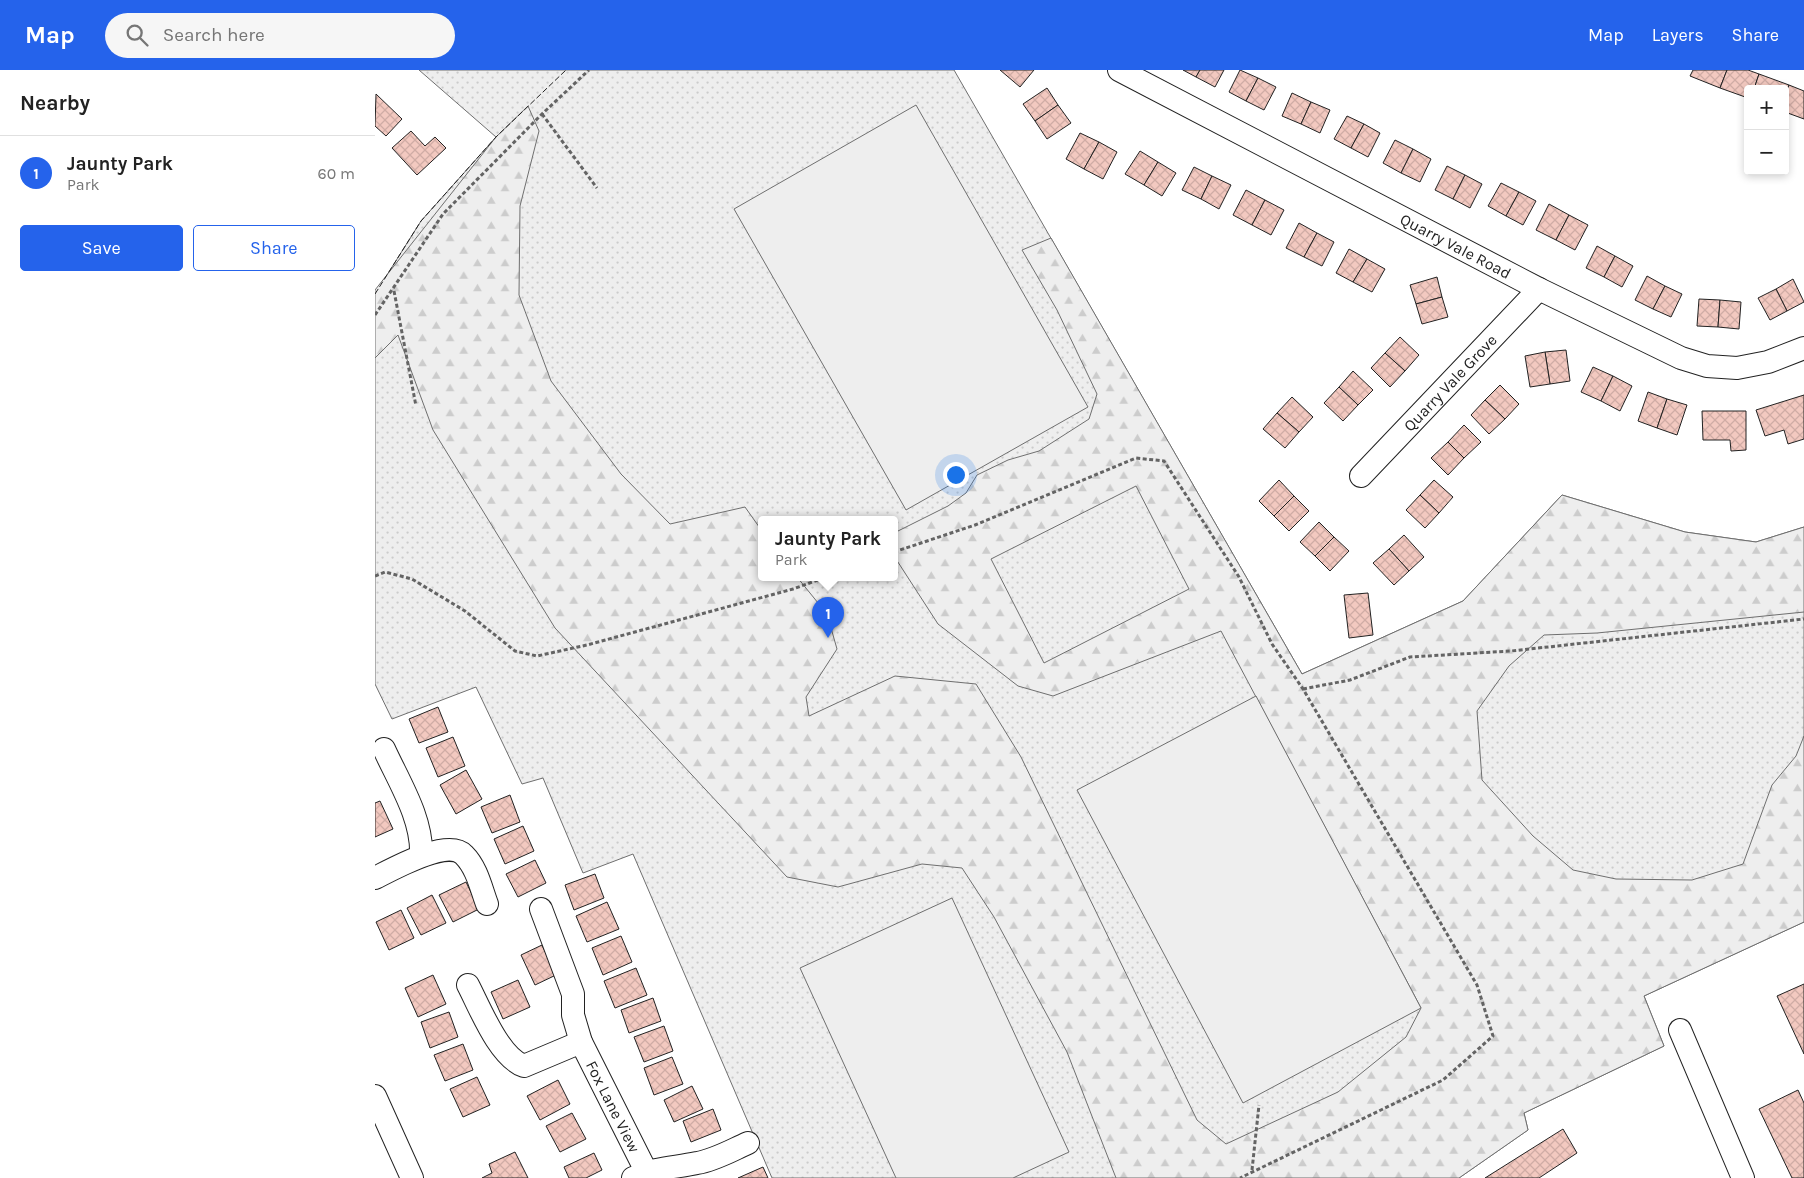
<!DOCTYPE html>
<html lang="en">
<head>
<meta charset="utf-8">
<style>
	body { margin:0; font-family:Karla,sans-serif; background:#f6f6f6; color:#222 }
	.controls { position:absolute; right:15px; top:15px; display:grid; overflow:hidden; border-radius:5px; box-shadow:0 2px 8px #0003 }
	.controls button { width:45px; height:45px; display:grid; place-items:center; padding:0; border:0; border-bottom:1px solid #e0e0e0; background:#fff; color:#222; font:25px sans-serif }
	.you { position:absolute; left:580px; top:404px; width:18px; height:18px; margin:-12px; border:4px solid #fff; border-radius:50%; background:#1a73e8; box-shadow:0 0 0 8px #1a73e833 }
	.badge { display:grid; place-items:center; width:32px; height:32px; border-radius:50%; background:#2563eb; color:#fff; font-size:16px; font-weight:700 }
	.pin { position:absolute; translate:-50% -41px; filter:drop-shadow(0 1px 2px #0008) }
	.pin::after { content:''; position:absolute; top:26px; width:18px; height:15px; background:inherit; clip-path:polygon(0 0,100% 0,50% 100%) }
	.popup { position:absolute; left:383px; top:446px; width:140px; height:65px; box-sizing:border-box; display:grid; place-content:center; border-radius:5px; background:#fff; filter:drop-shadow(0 1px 4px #0005); font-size:16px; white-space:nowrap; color:#767676 }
	.popup b { font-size:19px; color:#222 }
	.popup::after { content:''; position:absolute; left:50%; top:100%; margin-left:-10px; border:10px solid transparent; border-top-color:#fff }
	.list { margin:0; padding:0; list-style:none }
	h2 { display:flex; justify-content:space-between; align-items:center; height:65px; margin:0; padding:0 20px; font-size:21px }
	h2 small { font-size:16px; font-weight:400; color:#767676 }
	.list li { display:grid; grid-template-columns:32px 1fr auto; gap:15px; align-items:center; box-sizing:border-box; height:75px; padding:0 20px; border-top:1px solid #e0e0e0 }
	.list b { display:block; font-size:19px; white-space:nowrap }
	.list p { margin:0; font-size:16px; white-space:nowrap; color:#767676 }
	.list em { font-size:16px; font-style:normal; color:#767676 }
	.actions { display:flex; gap:10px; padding:15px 20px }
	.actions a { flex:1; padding:11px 0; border:1px solid #2563eb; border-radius:5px; text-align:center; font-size:18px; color:#2563eb }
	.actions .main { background:#2563eb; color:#fff }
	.icon { flex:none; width:28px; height:28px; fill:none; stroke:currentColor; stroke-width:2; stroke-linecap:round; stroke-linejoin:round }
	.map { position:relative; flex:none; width:1429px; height:1108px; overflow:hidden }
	header { display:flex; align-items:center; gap:30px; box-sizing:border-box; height:70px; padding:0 25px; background:#2563eb; color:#fff }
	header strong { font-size:24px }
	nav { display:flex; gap:28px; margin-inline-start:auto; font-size:18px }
	.search { width:350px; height:45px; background:#f6f6f6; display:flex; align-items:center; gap:12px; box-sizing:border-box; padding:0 18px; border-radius:28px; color:#767676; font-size:19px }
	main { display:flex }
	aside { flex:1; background:#fff }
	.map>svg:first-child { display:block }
	.grass { fill:url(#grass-dots); stroke:#6f6f6f; fill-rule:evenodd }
	.forest { fill:url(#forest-firs); stroke:#6f6f6f; fill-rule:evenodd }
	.garden { fill:#eee; stroke:#6f6f6f }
	.building { fill:url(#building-cross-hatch); stroke:#222 }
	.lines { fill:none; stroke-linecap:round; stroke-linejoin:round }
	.street-casing { stroke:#222; stroke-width:24 }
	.path { stroke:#646464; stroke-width:3; stroke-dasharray:4 2.5; stroke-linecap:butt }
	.street { stroke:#fff; stroke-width:22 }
	.fence { stroke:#222; stroke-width:1; stroke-dasharray:6 2.5; stroke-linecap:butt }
	.labels { text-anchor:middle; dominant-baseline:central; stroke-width:4; stroke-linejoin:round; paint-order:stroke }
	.street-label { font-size:16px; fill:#222; stroke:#fff }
</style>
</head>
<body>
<header>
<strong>Map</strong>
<div class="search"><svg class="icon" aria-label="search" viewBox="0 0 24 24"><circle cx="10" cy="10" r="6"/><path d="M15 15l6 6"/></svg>Search here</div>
<nav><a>Map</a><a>Layers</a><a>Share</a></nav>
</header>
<main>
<aside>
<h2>Nearby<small></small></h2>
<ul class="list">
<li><span class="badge">1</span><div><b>Jaunty Park</b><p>Park</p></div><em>60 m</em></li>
</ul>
<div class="actions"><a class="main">Save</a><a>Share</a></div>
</aside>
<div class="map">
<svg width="1429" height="1108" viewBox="0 0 1429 1108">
	<defs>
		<pattern id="grass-dots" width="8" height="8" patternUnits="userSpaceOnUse" patternTransform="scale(1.25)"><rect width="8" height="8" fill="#eee"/><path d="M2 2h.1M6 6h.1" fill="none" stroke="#ccc" stroke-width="1.8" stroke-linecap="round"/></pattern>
		<pattern id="forest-firs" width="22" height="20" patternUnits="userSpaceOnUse" patternTransform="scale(1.25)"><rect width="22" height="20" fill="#eee"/><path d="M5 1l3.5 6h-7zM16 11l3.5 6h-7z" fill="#ccc"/></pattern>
		<pattern id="building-cross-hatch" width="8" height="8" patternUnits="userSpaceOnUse" patternTransform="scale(1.25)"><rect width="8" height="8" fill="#f3c9c0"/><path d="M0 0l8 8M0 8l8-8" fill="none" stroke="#d0aca5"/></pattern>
	</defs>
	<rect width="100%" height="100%" fill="#fff"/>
	<!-- grass -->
	<path class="grass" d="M44 0H579L927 604 1088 531 1187 425 1310 462 1381 472 1429 457V852L1269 926 1289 976 1149 1043 1153 1060 1084 1108H397L258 784 208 803 168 708 147 714 101 617 17 649 0 614V224L46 151 121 67ZM387 449H519V507H387Z"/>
	<!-- forest -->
	<path class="forest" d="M153 36 164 61 145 136 144 225 176 311 246 404 295 454 370 437 387 461V507H422L452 544 462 579 431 627 434 646 520 606 601 614 646 687 822 1050 851 1074 963 1022 1031 967 1046 938 846 561 678 626 643 616 563 554 519 486V463L573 436 591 423 602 405 633 390 664 381 714 349 722 324 682 240 647 180 676 168 927 604 1088 531 1187 425 1310 462 1381 472 1429 457V542L1222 563 1169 565 1134 596 1102 641 1107 710 1158 766 1198 800 1241 809 1317 810 1368 794 1397 715 1421 686 1429 666V852L1269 926 1289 976 1149 1043 1153 1060 1084 1108H741L692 982 619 847 587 798 547 794 463 817 412 807 180 558 58 360 23 265 0 288V220L121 67ZM761 416 814 519 669 593 616 489Z"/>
	<!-- garden -->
	<g class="garden">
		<polygon points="541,35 713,337 531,440 359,139"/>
		<polygon points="881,626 1046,938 868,1033 702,720"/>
		<polygon points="577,828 694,1082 638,1108 521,1108 425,898"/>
	</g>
	<!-- building -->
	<g class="building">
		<polygon points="625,0 659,0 645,17"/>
		<polygon points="808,0 825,0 821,7"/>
		<polygon points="825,0 849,0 840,17 821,7"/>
		<polygon points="865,0 883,8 871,31 854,22"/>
		<polygon points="1318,0 1352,0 1345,18 1315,6"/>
		<polygon points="1352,0 1373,0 1384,4 1379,19 1373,19 1373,28 1345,18"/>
		<polygon points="1384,4 1414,15 1410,25 1410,19 1379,19"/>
		<polygon points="883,8 901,17 889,40 871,31"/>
		<polygon points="1414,15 1429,21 1429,49 1410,42 1410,25"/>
		<polygon points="672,18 683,35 660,51 648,34"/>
		<polygon points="917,23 936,32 926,54 907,46"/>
		<polygon points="1,24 27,49 11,66 0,56"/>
		<polygon points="936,32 955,40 945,63 926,54"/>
		<polygon points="683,35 696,53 672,69 660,51"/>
		<polygon points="972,46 989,54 976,78 959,69"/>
		<polygon points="989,54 1005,63 993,87 976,78"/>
		<polygon points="36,61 50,76 60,67 71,78 42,105 17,78"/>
		<polygon points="705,63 724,72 709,99 691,89"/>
		<polygon points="1020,70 1038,79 1026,103 1008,93"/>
		<polygon points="724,72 742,82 728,109 709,99"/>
		<polygon points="1038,79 1056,89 1045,112 1026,103"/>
		<polygon points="765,81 783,92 769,115 750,104"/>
		<polygon points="783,92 801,103 787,126 769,115"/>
		<polygon points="1072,96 1090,105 1078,129 1060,120"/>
		<polygon points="819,97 837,106 826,129 807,120"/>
		<polygon points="1090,105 1107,114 1095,138 1078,129"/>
		<polygon points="837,106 856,115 844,139 826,129"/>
		<polygon points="1126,113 1144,122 1131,146 1113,136"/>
		<polygon points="871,120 890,130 877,155 858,145"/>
		<polygon points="1144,122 1161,131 1148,155 1131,146"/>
		<polygon points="890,130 909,140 896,165 877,155"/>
		<polygon points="1174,134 1194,145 1181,170 1161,160"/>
		<polygon points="1194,145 1213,155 1200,180 1181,170"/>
		<polygon points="924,153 942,163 929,187 911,178"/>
		<polygon points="942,163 959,172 947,196 929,187"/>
		<polygon points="1222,176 1240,186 1229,207 1211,198"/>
		<polygon points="974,179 992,189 978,212 961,203"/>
		<polygon points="1240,186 1258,196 1247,217 1229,207"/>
		<polygon points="992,189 1010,199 997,222 978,212"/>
		<polygon points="1272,206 1290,216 1278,239 1260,230"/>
		<polygon points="1062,207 1067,227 1041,234 1035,215"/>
		<polygon points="1418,209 1429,232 1412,241 1401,219"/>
		<polygon points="1290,216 1307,224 1296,247 1278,239"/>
		<polygon points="1401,219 1412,241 1395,250 1383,228"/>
		<polygon points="1067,227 1073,247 1047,254 1041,234"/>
		<polygon points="1324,229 1345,230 1343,257 1322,256"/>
		<polygon points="1345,230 1366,232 1364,259 1343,257"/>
		<polygon points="1025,267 1044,285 1030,301 1010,283"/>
		<polygon points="1191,280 1195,311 1175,314 1170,282"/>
		<polygon points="1170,282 1175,314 1155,317 1150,286"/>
		<polygon points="1010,283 1030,301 1015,317 996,298"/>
		<polygon points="1218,297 1238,306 1226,331 1206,322"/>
		<polygon points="978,301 998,320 983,335 964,317"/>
		<polygon points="1238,306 1257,316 1245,341 1226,331"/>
		<polygon points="1125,315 1144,334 1130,349 1110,330"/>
		<polygon points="964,317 983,335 968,351 949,333"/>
		<polygon points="1273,322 1292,329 1282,358 1263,351"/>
		<polygon points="1429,325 1429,369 1413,374 1409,360 1390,366 1381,340"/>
		<polygon points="917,327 938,347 924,362 902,343"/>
		<polygon points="1292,329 1312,335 1302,365 1282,358"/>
		<polygon points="1110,330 1130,349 1114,364 1096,345"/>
		<polygon points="1327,341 1371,341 1371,380 1356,381 1355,370 1328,370"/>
		<polygon points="902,343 924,362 910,378 888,359"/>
		<polygon points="1089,355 1106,372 1089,388 1073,372"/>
		<polygon points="1073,372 1089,388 1073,405 1056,388"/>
		<polygon points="904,410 919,426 899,446 884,431"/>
		<polygon points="1059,410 1078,427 1064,443 1045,425"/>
		<polygon points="1045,425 1064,443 1050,458 1031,440"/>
		<polygon points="919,426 934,441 914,461 899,446"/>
		<polygon points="944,452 959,467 940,486 925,472"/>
		<polygon points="1029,465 1049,487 1034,501 1014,479"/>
		<polygon points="959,467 974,481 955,501 940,486"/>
		<polygon points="1014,479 1034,501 1019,515 998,493"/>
		<polygon points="993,523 998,565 974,568 969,525"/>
		<polygon points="63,637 73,662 44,673 34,649"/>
		<polygon points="78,667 90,696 63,707 51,678"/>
		<polygon points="91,700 107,729 81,744 65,715"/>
		<polygon points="135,725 145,752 117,763 106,737"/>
		<polygon points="5,731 18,759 0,767 0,733"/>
		<polygon points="148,756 159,781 130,794 119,769"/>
		<polygon points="160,790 171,813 143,827 131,804"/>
		<polygon points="220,804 229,828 199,840 190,815"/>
		<polygon points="91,812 104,839 78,852 64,825"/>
		<polygon points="57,825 71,853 46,865 32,838"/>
		<polygon points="232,832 244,859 212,872 201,846"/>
		<polygon points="26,840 39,868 14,880 1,852"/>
		<polygon points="246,866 257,892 228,905 217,878"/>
		<polygon points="167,875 181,905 160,915 146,885"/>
		<polygon points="261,898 272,925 240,938 229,911"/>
		<polygon points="58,905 71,934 43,947 30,918"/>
		<polygon points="143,910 155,937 128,949 116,922"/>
		<polygon points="1429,914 1429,984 1402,926"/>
		<polygon points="278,928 286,951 254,963 246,940"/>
		<polygon points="74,942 83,967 55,978 46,952"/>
		<polygon points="289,956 298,981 269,992 259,967"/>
		<polygon points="88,974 98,1000 70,1011 59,985"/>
		<polygon points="297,987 308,1014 279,1025 269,998"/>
		<polygon points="102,1007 115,1035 88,1047 75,1019"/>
		<polygon points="183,1010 195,1034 165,1050 152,1026"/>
		<polygon points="317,1016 328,1039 299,1052 289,1030"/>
		<polygon points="1423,1020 1429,1033 1429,1108 1417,1108 1384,1039"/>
		<polygon points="338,1039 346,1060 316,1072 308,1051"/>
		<polygon points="197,1043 211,1069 185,1082 171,1056"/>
		<polygon points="1188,1059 1202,1083 1164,1108 1110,1108"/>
		<polygon points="140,1082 153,1108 107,1108 117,1103 114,1094"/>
		<polygon points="219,1083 227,1100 211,1108 194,1108 189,1097"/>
		<polygon points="388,1097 393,1108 363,1108"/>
	</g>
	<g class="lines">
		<!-- street casing -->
		<g class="street-casing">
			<g id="street">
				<path id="s1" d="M744 0 1164 219 1306 288 1332 296 1362 298 1393 292 1429 278"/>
				<path id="s2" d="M986 406 1164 219"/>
				<path d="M9 679C24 712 48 749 46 786"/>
				<path d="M0 808C18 799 73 768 89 785 102 798 106 818 112 834"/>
				<path id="s3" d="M166 839 198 924V945L206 972 271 1101"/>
				<path d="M93 915C105 938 124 987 149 996L206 972"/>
				<polyline points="1305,960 1368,1108"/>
				<polyline points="0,1026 37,1108"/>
				<path d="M258 1108C281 1097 299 1098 322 1093 340 1090 357 1080 373 1073"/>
			</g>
		</g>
		<!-- path -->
		<g class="path">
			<polyline points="167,44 222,118"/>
			<polyline points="19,221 41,336"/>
			<polyline points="0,245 68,144 167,44 214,0"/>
			<polyline points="519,482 600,455 761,388 789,391 864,507 897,574 928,619 1102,915 1118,966 1068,1010 865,1108"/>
			<polyline points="0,506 10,502 37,509 90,541 140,581 162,586 212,575 418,519 451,507"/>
			<polyline points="928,619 975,610 1035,587 1136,581 1429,549"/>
			<polyline points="877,1100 884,1035"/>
		</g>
		<!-- street -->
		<use href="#street" class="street"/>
		<!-- fence -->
		<polyline class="fence" points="0,224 46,151 121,67 191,0"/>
	</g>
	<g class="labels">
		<!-- street labels -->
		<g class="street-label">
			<text stroke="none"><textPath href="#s1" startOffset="380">Quarry Vale Road</textPath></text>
			<text stroke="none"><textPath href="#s2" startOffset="129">Quarry Vale Grove</textPath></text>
			<text stroke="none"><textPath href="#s3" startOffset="212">Fox Lane View</textPath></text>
		</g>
	</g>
</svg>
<div class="controls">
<button>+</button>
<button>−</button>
</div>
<div class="you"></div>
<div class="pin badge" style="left:453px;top:568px">1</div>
<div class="popup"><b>Jaunty Park</b>Park</div>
</div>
</main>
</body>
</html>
